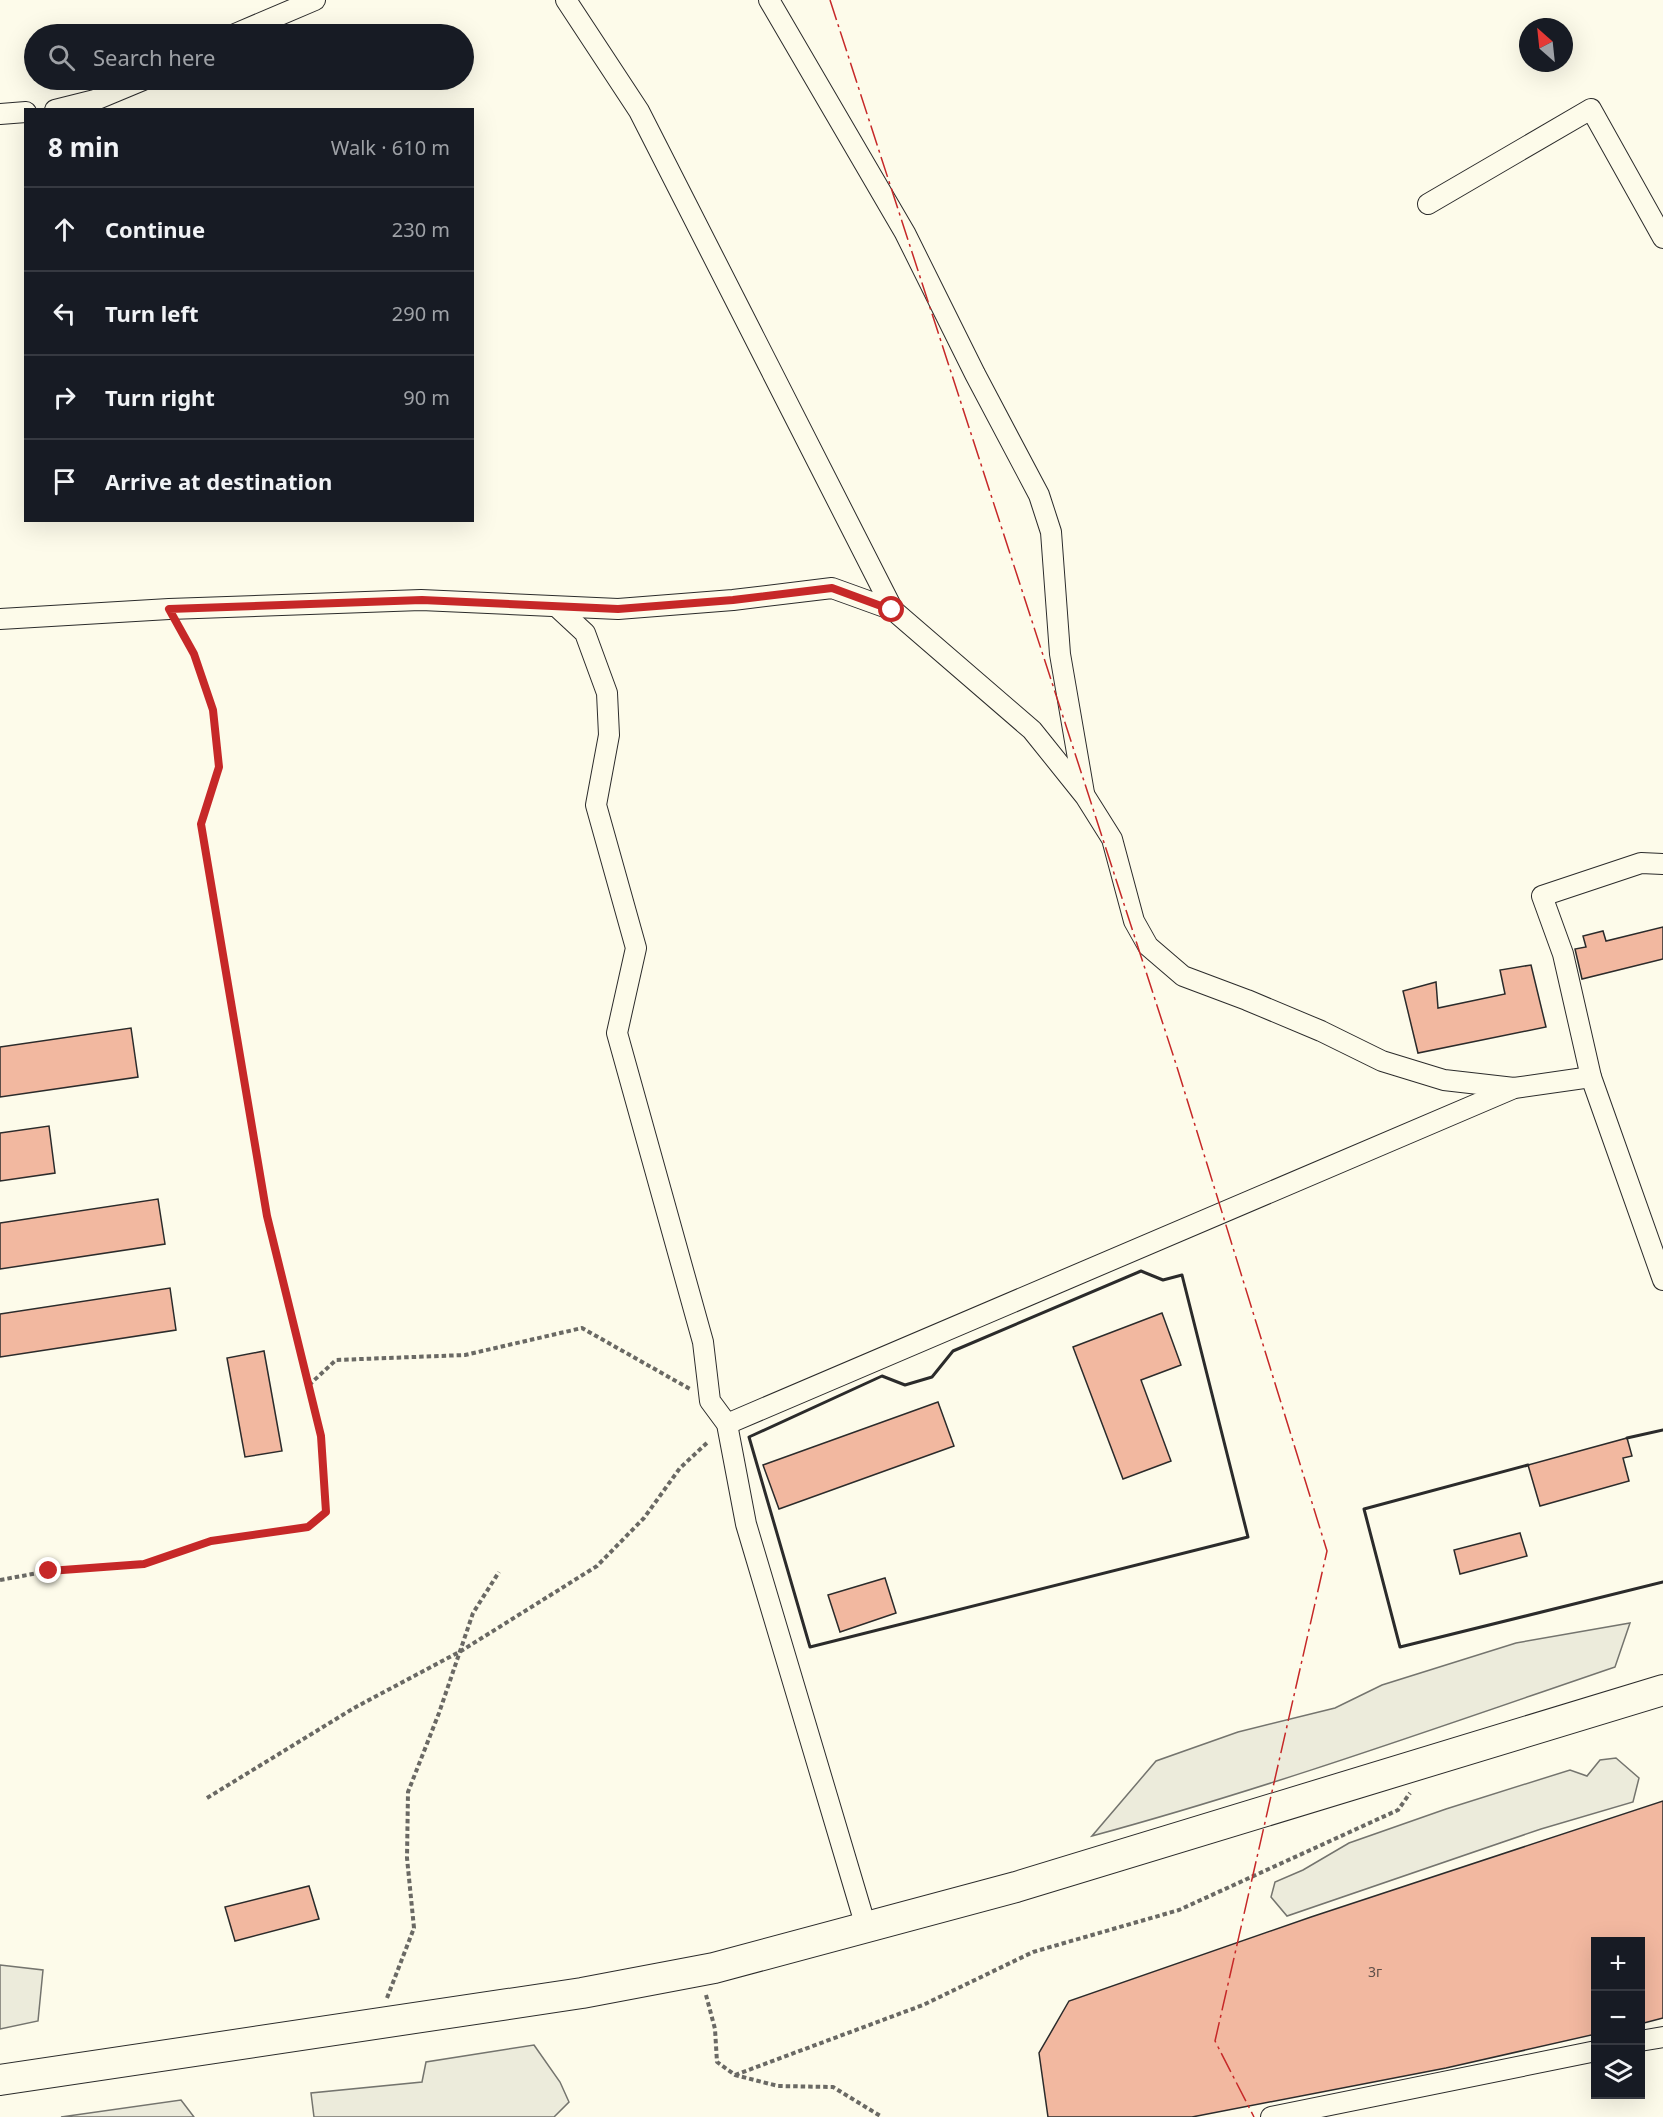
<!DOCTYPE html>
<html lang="en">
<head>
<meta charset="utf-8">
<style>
	body { margin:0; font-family:"Noto Sans",sans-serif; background:#20242c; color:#f1f3f6 }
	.controls { position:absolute; right:18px; bottom:18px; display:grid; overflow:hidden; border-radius:0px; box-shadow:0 6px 24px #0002 }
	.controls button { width:54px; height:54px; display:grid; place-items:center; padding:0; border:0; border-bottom:2px solid #363941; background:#171b24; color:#f1f3f6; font:30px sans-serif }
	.compass { position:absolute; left:1519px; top:18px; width:54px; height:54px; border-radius:50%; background:#171b24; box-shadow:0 6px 24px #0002; rotate:333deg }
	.stop { position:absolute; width:18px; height:18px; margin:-14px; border:4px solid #c62828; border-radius:50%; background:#fff }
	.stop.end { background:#c62828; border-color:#fff; box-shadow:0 2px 6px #0008 }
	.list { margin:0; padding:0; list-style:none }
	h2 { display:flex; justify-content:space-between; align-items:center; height:78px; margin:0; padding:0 24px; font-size:26px }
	h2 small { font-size:20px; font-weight:400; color:#9ea1a6 }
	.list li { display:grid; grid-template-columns:39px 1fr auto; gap:18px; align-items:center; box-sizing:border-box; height:84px; padding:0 24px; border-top:2px solid #363941 }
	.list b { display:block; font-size:22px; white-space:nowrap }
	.list em { font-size:20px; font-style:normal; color:#9ea1a6 }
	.icon { flex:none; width:33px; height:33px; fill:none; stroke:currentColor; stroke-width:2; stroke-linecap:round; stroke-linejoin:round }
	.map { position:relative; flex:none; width:1663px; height:2117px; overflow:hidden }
	.search { position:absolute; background:#171b24; box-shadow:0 6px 24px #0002; left:24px; top:24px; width:450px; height:66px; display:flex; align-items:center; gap:15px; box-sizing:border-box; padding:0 21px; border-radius:33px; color:#9ea1a6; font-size:22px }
	.panel { position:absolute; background:#171b24; box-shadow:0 6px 24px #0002; left:24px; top:108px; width:450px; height:414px; border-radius:0px }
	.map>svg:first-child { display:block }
	.green { fill:#ecebdb; stroke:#74746e; stroke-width:1.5 }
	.building { fill:#f2b8a0; stroke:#2b2b2b; stroke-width:1.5 }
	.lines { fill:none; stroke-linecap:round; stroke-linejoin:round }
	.street-casing { stroke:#2b2b2b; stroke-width:22 }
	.primary-casing { stroke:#2b2b2b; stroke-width:32 }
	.path { stroke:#6a6964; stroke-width:4; stroke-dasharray:4.5 3; stroke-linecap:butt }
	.street { stroke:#fdfbea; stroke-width:20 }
	.primary { stroke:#fdfbea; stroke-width:30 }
	.wall { stroke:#2b2b2b; stroke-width:3 }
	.power { stroke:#c62828; stroke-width:1.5; stroke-dasharray:21 4.5 3 4.5; stroke-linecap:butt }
	.route { stroke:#c62828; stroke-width:8 }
	.labels { text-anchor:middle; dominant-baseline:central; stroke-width:4.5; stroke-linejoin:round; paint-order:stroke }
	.number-label { font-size:14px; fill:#5d4e48 }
</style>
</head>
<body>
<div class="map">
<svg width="1663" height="2117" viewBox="0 0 1663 2117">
	<rect width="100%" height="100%" fill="#fdfbea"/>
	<!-- green -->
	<g class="green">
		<path d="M1630 1623 1615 1667C1442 1726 1269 1788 1092 1836L1156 1761 1238 1732 1335 1708 1382 1685 1516 1643Z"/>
		<polygon points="1616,1758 1639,1778 1633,1802 1541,1829 1287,1916 1271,1897 1275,1882 1303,1870 1349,1843 1446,1809 1570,1770 1587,1776 1600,1760"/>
		<polygon points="0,1965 43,1970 38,2021 0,2029"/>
		<polygon points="534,2045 560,2082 569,2102 554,2117 314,2117 311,2093 422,2082 426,2062"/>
		<polygon points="181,2100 194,2117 61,2117"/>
	</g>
	<!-- building -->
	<g class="building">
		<polygon points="1663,927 1663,959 1582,979 1575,949 1586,947 1583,936 1603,931 1606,941"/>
		<polygon points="1531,965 1546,1027 1418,1053 1403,991 1436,982 1438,1008 1505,994 1500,970"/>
		<polygon points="131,1028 138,1077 0,1097 0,1047"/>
		<polygon points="49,1126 55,1173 0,1181 0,1133"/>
		<polygon points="158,1199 165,1244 0,1269 0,1223"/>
		<polygon points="170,1288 176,1330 0,1357 0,1314"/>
		<polygon points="1162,1313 1181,1365 1141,1380 1171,1461 1123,1479 1073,1347"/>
		<polygon points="264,1351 282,1451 245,1457 227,1358"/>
		<polygon points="938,1402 954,1446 779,1509 763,1465"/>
		<polygon points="1627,1438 1632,1456 1623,1458 1629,1481 1540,1506 1528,1465"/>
		<polygon points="1520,1533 1527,1556 1460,1574 1454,1550"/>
		<polygon points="885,1578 896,1613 840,1632 828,1595"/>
		<polygon points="1663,1801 1663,2018 1640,2024 1640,1942 1596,1942 1596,2034 1446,2068 1192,2117 1048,2117 1039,2053 1069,2001 1311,1917"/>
		<polygon points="309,1886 319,1919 235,1941 225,1907"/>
	</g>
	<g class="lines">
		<!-- street casing -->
		<g class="street-casing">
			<g id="street">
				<polyline points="566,0 639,111 893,610"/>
				<polyline points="769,0 905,233 975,374 1039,495 1051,532 1060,654 1084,793"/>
				<polyline points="235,34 315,0"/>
				<polyline points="55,110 95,100 143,80"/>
				<polyline points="0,114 26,112"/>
				<polyline points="1428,204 1591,109 1663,238"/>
				<polyline points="557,607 585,633 607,693 609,735 596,805 636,948 617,1033 703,1342 710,1401 727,1424 746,1524 866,1927"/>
				<polyline points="0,619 169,609 421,600 618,609 733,600 832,588 893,610 1032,730 1085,796 1112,839 1134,921 1148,946 1183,976 1247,1000 1321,1031 1382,1061 1444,1080 1514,1088 1591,1077"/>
				<polyline points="1663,864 1641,863 1542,896 1563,954 1591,1077 1663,1280"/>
				<polyline points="727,1424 1512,1089"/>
				<polyline points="1640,2041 1663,2037"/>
				<polyline points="1271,2117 1596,2051"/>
			</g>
		</g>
		<!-- primary casing -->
		<g class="primary-casing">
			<polyline id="primary" points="0,2080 582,1993 714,1968 1016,1887 1663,1690"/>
		</g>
		<!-- path -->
		<g class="path">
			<polyline points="309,1385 336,1360 465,1355 582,1328 690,1389"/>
			<polyline points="0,1580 49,1571 144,1564 211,1541 308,1527 326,1512 321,1436 267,1216 202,824 219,767 213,710 194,654 179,627"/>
			<polyline points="207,1798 354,1708 461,1651 597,1566 644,1518 680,1468 709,1441"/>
			<polyline points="706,1995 715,2029 717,2062 735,2075 778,2086 833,2087 882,2117"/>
			<polyline points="387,1998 414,1928 407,1858 408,1792 439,1713 473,1613 499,1572"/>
			<polyline points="735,2075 923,2005 1033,1952 1179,1910 1398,1810 1410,1793"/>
		</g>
		<!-- street -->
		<use href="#street" class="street"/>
		<!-- primary -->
		<use href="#primary" class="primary"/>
		<!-- wall -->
		<g class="wall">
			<polygon points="1141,1271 1163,1280 1182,1275 1248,1537 810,1647 749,1437 882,1376 905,1385 932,1377 953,1351"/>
			<polyline points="1627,1438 1663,1430"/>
			<polyline points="1528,1465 1364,1509 1400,1647 1663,1582"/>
		</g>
		<!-- power -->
		<polyline class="power" points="830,0 1176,1064 1327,1551 1215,2041 1254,2117"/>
	</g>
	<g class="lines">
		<!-- route -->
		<polyline class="route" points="49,1571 144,1564 211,1541 308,1527 326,1512 321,1436 267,1216 201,824 219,767 213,710 194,654 169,609 422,600 618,609 733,600 832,588 892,610"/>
	</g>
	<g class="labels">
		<!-- number labels -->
		<g class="number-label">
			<text x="1375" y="1971">3г</text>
		</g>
	</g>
</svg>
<div class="controls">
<button>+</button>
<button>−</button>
<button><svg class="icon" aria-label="layers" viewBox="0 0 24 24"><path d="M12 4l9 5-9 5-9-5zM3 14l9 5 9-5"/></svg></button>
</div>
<svg class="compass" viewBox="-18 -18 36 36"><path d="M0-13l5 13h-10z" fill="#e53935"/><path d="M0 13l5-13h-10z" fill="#9ea1a6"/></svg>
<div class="stop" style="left:892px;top:610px"></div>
<div class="stop end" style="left:49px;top:1571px"></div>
<div class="search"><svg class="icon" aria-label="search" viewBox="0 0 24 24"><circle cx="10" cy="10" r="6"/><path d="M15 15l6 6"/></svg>Search here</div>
<section class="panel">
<h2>8 min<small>Walk · 610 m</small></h2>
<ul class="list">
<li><svg class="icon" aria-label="ahead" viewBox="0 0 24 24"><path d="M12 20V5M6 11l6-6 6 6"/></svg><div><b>Continue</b></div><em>230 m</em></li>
<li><svg class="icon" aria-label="left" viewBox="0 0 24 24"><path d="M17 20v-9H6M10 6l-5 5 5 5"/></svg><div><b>Turn left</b></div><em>290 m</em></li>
<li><svg class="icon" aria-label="right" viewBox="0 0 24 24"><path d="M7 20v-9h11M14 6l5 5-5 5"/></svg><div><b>Turn right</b></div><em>90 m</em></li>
<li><svg class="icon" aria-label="arrive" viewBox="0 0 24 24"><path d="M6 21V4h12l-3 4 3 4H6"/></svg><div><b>Arrive at destination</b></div></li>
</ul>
</section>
</div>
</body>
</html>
